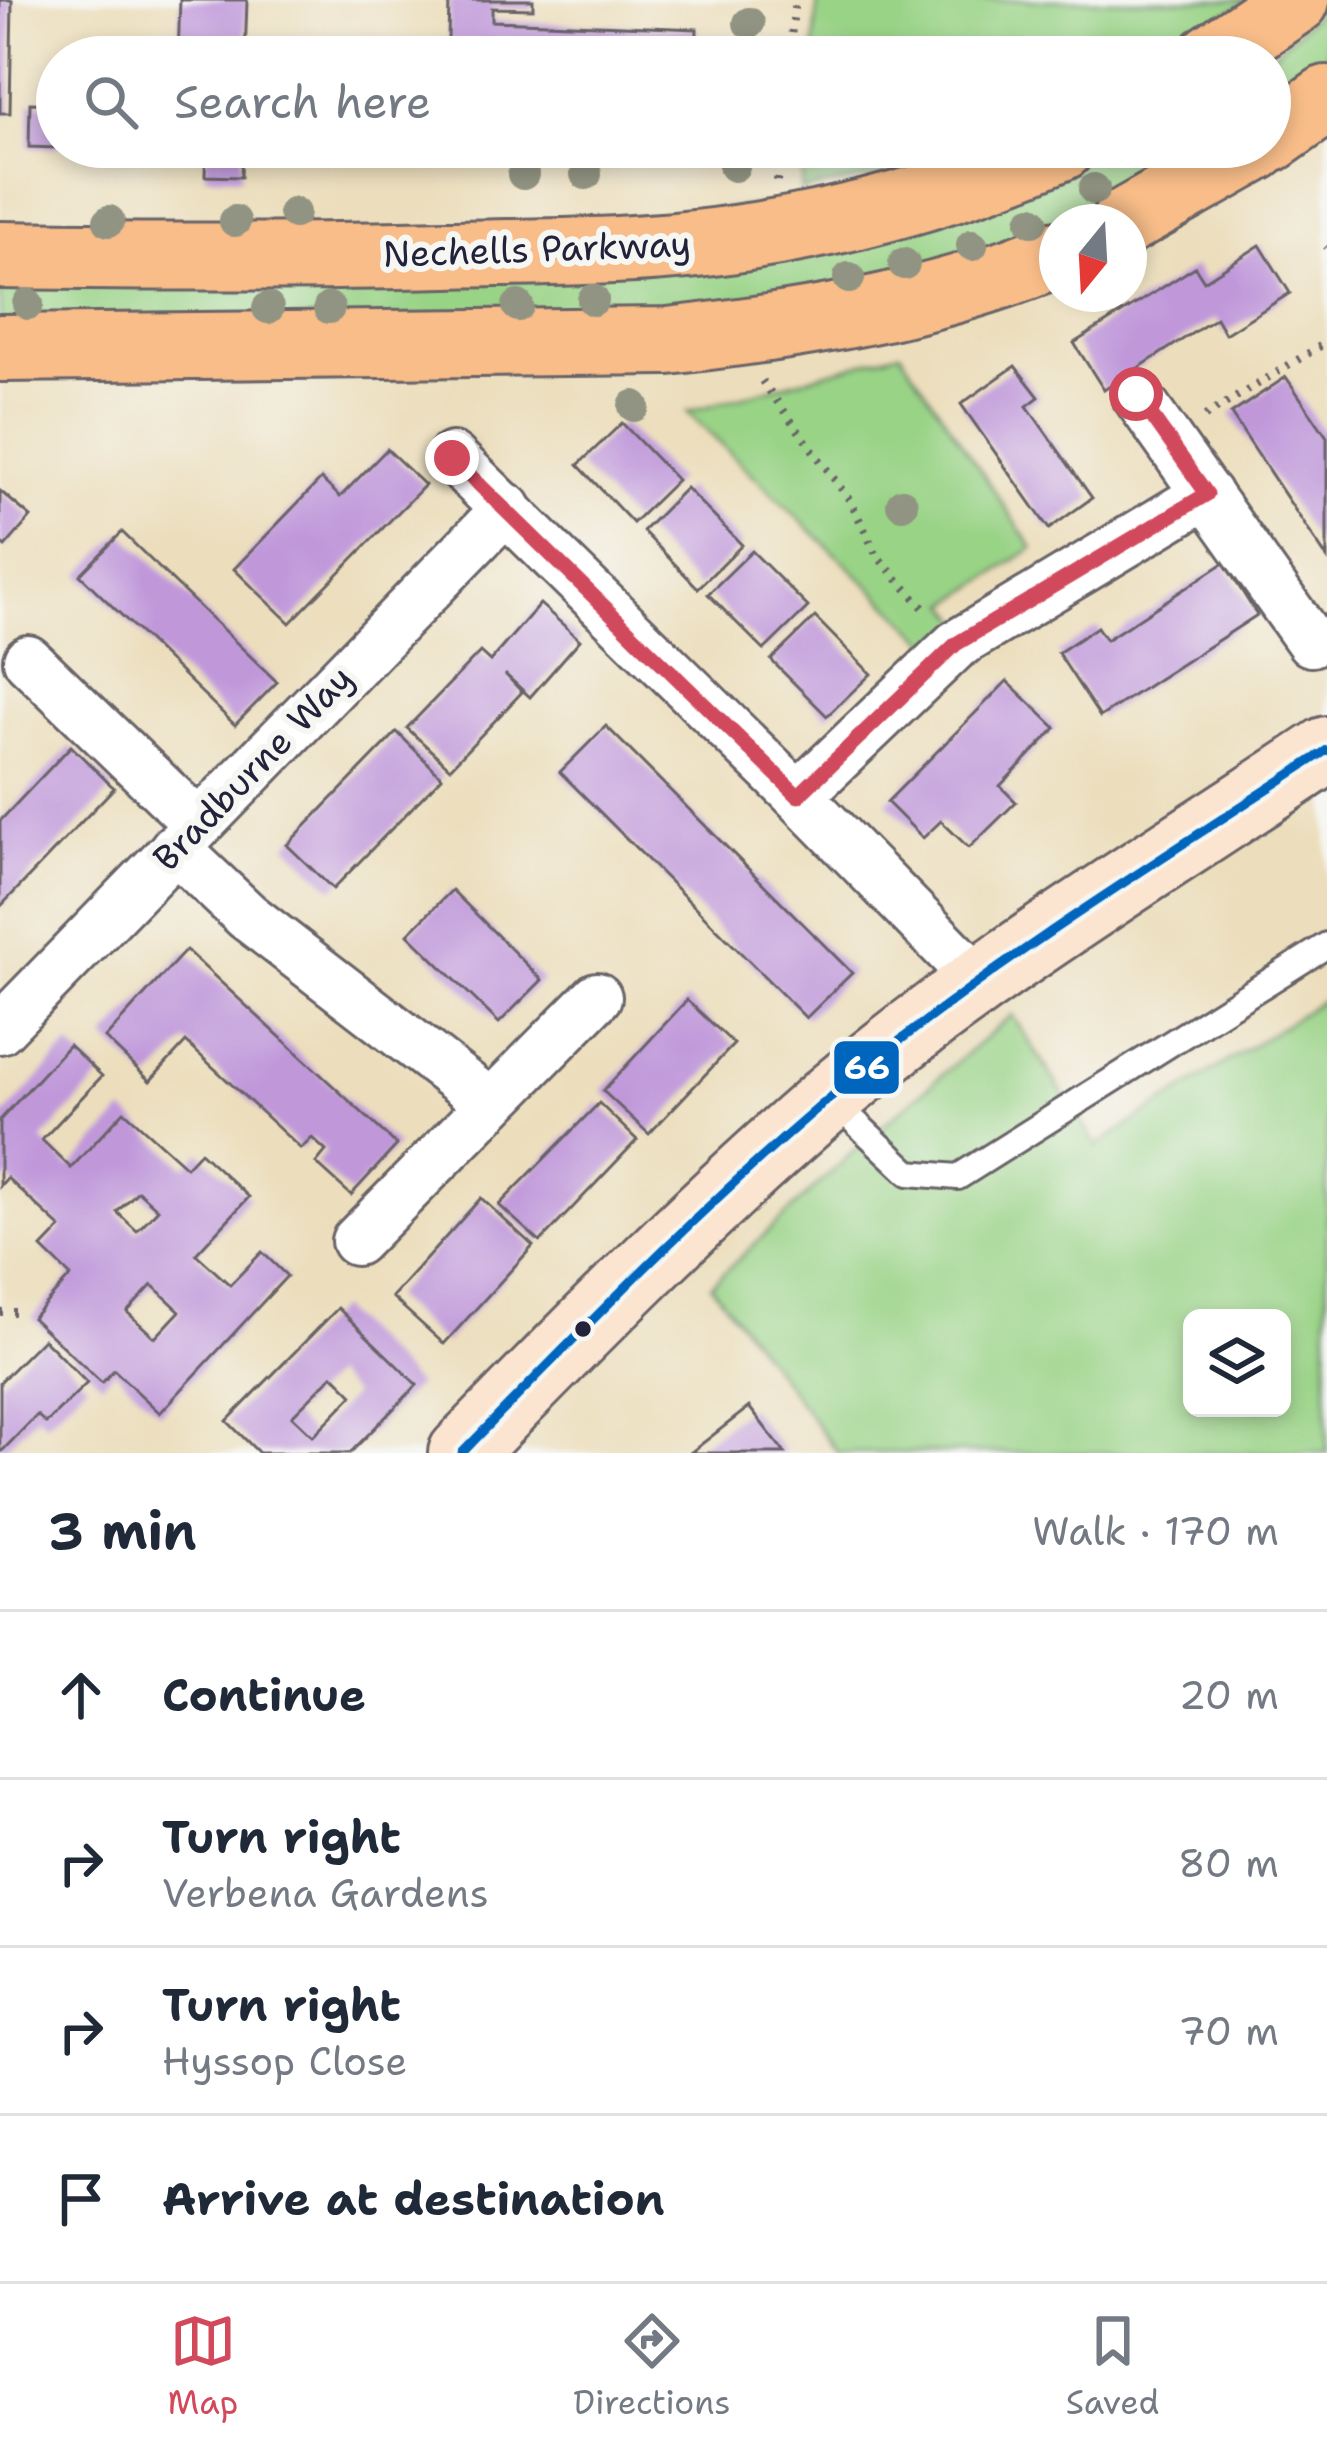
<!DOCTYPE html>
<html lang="en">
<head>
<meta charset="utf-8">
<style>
	body { margin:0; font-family:"Shantell Sans",sans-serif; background:#f2f2f3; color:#1f2937 }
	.controls { position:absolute; right:36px; bottom:36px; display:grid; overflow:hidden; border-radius:18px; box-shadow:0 6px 18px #0003 }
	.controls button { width:108px; height:108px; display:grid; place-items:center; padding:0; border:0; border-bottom:3px solid #e0e1e3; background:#fff; color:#1f2937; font:60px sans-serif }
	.compass { position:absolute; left:1039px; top:204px; width:108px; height:108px; border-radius:50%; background:#fff; box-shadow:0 6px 18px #0003; rotate:198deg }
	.stop { position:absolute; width:36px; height:36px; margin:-27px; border:9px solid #d1495b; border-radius:50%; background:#fff }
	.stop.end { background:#d1495b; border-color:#fff; box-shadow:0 3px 12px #0008 }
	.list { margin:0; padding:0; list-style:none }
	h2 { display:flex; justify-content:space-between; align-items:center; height:156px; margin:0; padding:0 48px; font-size:51px }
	h2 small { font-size:39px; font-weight:400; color:#747a83 }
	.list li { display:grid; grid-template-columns:78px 1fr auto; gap:36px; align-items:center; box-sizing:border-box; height:168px; padding:0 48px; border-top:3px solid #e0e1e3 }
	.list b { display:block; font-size:45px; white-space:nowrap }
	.list p { margin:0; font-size:39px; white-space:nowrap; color:#747a83 }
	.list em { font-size:39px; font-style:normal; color:#747a83 }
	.icon { flex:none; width:66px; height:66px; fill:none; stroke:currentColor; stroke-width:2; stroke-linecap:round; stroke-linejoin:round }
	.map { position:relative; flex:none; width:1327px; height:1453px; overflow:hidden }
	.search { position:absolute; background:#fff; box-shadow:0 6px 18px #0003; left:36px; right:36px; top:36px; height:132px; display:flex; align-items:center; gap:30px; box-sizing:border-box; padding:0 42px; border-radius:66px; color:#747a83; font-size:45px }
	.sheet { height:828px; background:#fff }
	nav { display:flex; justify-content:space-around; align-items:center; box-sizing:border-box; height:168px; border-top:3px solid #e0e1e3; background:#fff; font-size:33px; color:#747a83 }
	nav a { display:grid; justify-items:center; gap:6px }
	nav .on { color:#d1495b }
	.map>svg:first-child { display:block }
	.green { fill:#99d386; stroke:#5e7a60; stroke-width:3; fill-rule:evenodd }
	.building { fill:#c098da; fill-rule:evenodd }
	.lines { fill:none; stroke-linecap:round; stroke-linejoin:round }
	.lane-casing { stroke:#696468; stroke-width:30 }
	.street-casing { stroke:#696468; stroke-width:54 }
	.secondary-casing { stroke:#696468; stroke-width:72 }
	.primary-casing { stroke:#696468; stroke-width:72 }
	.path { stroke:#696468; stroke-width:8; stroke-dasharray:3 9; stroke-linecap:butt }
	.lane { stroke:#fff; stroke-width:24 }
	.street { stroke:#fff; stroke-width:48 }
	.secondary { stroke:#fce5d0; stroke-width:66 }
	.primary { stroke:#f8bd89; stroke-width:66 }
	.bus-1-casing { stroke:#f6f6f2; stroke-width:18 }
	.bus-1 { stroke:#0065bd; stroke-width:9 }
	.tree { fill:#919482 }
	.route { stroke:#d1495b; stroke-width:15 }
	.bus-dot { fill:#22223b; stroke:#f6f6f2; stroke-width:4.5 }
	.labels { text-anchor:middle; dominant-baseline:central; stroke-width:12; stroke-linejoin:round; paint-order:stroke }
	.street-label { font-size:36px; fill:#22223b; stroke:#f6f6f2 }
	.line-badge { stroke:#f6f6f2; stroke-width:4.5 }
	.badge-label { font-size:33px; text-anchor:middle; font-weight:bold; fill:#fff }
</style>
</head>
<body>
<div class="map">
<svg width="1327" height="1453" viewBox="0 0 1327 1453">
	<rect width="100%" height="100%" fill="#f6f6f2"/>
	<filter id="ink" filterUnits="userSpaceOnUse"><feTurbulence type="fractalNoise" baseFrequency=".00833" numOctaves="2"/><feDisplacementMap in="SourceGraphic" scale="24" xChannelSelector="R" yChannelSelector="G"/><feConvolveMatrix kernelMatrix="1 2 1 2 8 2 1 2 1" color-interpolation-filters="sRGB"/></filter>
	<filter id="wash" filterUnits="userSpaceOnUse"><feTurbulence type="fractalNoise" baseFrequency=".004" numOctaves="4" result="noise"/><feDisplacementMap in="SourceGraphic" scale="48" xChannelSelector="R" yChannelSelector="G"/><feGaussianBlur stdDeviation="2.7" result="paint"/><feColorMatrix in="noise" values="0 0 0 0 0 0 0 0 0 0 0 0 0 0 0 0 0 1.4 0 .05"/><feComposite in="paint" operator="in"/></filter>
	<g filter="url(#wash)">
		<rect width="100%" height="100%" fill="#ecdebc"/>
		<!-- green -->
		<g class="green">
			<polygon points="818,0 1248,0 1159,57 813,57"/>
			<polygon points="1327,4 1327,71 1270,107 1270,57"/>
			<polygon points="805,147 968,147 932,165 801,191"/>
			<polygon points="1111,147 1204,147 964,263 772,301 548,318 0,322 0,275 1048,180"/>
			<polygon points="900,352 1033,548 949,604 963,623 929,643 687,412"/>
			<path d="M1327 997V1453H838L711 1285 868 1138 1012 1015 1097 1146ZM1192 1318H1282V1408H1192Z"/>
		</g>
		<g id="blocks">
			<!-- building -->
			<g class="building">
				<polygon points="0,0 12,0 10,113 0,113"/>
				<polygon points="180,0 247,0 245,57 178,57"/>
				<polygon points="449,0 533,0 533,9 492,8 492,21 697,29 696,57 476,57 477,42 448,41"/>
				<polygon points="30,103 57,104 57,148 29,147"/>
				<polygon points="138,147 187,147 186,153 138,151"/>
				<polygon points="206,147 242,147 241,177 205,176"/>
				<polygon points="1260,245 1290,293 1225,334 1216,318 1104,390 1074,343 1195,267 1204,281"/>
				<polygon points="1015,366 1039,397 1027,406 1092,498 1049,529 961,404"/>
				<polygon points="1286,377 1327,437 1327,558 1231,414"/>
				<polygon points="622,423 677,480 633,523 578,465"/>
				<polygon points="387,449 425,485 290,623 234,569 321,479 340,497"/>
				<polygon points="686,488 742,545 698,588 643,531"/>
				<polygon points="0,491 31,517 5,547 0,543"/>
				<polygon points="122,532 277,682 235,725 80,575"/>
				<polygon points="752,551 808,607 764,650 708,594"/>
				<polygon points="1224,563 1257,615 1100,717 1058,653 1097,627 1106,640"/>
				<polygon points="540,604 580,640 530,697 505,674 522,692 450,768 407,728 480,652 490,661"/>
				<polygon points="815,617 871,674 827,716 771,660"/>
				<polygon points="1007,681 1056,728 1000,786 1016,802 969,848 941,821 923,838 887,802"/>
				<polygon points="606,726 852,973 806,1018 560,772"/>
				<polygon points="397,732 442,777 333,889 287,845"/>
				<polygon points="71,746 114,788 0,907 0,821"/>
				<polygon points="452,890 542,980 499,1023 408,934"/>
				<polygon points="186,950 397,1145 351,1195 316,1163 326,1151 312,1138 301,1149 186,1042 150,1081 105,1038"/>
				<polygon points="687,1000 734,1044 649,1134 603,1091"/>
				<path d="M69 1045 102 1076 42 1140 71 1168 124 1111 186 1167 200 1152 249 1197 196 1254 230 1285 262 1252 287 1276 160 1413 114 1370 102 1383 32 1318 71 1276 42 1248 61 1228 7 1178 0 1186V1120ZM138 1191 158 1209 137 1231 117 1212ZM152 1285 180 1311 155 1338 127 1312Z"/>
				<polygon points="599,1103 637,1140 540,1242 499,1205"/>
				<polygon points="481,1198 533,1246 444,1344 392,1297"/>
				<path d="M338 1308 417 1385 350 1453H259L227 1421ZM333 1375 353 1395 313 1436 292 1416Z"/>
				<polygon points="43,1339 87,1383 46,1423 37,1415 0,1453 0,1382"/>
				<polygon points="749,1407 785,1453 690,1453"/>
			</g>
		</g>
	</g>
	<g filter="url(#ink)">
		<use href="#blocks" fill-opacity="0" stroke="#696468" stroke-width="3"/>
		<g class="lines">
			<!-- lane casing -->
			<g class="lane-casing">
				<polyline id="lane" points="832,1100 909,1173 958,1177 1327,945"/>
			</g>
			<!-- street casing -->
			<g class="street-casing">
				<g id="street">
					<polyline points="1136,395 1311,642"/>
					<polyline points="452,457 798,796 981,983"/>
					<polyline points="28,660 198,824"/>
					<polyline points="798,796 956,645 1207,494"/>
					<polyline points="175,848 247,916 491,1104"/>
					<polyline points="0,1029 507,508"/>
					<polyline points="356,1241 597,997"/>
				</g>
			</g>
			<!-- secondary casing -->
			<g class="secondary-casing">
				<path id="secondary" d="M462 1453C580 1331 700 1210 828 1099 979 970 1162 861 1327 750"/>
			</g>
			<!-- primary casing -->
			<g class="primary-casing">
				<g id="primary">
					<polyline points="1212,57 1296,0"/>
					<polyline points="1270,139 1327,99"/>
					<polyline points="1125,222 1257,147"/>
					<path d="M0 255C149 257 297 258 446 254 540 252 636 253 728 240 843 224 955 193 1061 147"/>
					<path d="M0 348 668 341C799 326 935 305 1057 254"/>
				</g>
			</g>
			<!-- path -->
			<g class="path">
				<polyline points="789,57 795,0"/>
				<polyline points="777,181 781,147"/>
				<polyline points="1326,246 1327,247"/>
				<polyline points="762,381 851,502 877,556 927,612"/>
				<polyline points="1205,416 1327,342"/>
				<polyline points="0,1312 24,1312"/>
			</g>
			<!-- lane -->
			<use href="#lane" class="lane"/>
			<!-- street -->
			<use href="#street" class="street"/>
			<!-- secondary -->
			<use href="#secondary" class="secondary"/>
			<!-- primary -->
			<use href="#primary" class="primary"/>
			<!-- bus-1 casing -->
			<g class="bus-1-casing">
				<path id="bus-1" d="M462 1453C597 1314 733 1174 884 1053 1024 942 1178 849 1327 750"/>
			</g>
			<!-- bus-1 -->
			<use href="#bus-1" class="bus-1"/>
		</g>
		<!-- trees -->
		<g class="tree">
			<circle cx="749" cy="23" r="16"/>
			<circle cx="734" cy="166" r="16"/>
			<circle cx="523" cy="174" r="16"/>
			<circle cx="586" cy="174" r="16"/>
			<circle cx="1094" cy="189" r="16"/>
			<circle cx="294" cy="213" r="16"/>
			<circle cx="109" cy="221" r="16"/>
			<circle cx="235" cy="221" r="16"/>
			<circle cx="1032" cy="221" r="16"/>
			<circle cx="972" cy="245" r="16"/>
			<circle cx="904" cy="264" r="16"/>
			<circle cx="849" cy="278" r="16"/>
			<circle cx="593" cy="300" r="16"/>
			<circle cx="28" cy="304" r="16"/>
			<circle cx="518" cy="306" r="16"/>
			<circle cx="268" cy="308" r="16"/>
			<circle cx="329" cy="308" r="16"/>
			<circle cx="634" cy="406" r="16"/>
			<circle cx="902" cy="504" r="16"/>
		</g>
	</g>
	<g class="lines" filter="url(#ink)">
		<!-- route -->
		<polyline class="route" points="452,458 798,796 956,644 1207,494 1136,394"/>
	</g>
	<!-- markers -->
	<circle class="bus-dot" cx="583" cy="1329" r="10"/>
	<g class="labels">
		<!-- street labels -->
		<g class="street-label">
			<text transform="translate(537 249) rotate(-2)">Nechells Parkway</text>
			<text transform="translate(253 768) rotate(-46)">Bradburne Way</text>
		</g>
	</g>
	<rect class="line-badge" x="832" y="1039" width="69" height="57" rx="12" fill="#0065bd"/>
	<g class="badge-label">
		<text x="867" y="1079">66</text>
	</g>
</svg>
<div class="controls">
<button><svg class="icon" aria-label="layers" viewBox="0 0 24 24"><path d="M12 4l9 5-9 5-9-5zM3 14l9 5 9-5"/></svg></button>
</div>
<svg class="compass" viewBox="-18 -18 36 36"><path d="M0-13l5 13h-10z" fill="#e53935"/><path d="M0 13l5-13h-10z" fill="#747a83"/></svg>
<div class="stop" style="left:1136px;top:394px"></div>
<div class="stop end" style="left:452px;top:458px"></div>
<div class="search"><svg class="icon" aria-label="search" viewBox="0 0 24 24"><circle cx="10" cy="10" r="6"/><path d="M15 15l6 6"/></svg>Search here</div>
</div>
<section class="sheet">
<h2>3 min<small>Walk · 170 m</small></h2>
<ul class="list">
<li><svg class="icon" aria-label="ahead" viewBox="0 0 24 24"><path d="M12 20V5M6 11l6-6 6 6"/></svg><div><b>Continue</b></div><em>20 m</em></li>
<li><svg class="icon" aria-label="right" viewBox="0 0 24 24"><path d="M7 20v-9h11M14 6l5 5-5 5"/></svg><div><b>Turn right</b><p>Verbena Gardens</p></div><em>80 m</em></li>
<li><svg class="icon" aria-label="right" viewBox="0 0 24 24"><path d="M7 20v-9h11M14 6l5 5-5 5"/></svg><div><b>Turn right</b><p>Hyssop Close</p></div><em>70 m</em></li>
<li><svg class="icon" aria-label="arrive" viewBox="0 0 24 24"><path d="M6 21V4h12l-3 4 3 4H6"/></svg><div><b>Arrive at destination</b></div></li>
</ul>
</section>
<nav>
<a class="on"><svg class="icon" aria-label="map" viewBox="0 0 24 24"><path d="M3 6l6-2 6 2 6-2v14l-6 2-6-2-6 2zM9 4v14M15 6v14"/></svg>Map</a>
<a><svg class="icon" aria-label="directions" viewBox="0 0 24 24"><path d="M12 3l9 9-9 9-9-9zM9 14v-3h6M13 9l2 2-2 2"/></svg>Directions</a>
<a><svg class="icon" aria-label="saved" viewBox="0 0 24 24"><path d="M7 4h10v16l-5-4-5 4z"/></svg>Saved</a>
</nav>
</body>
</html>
